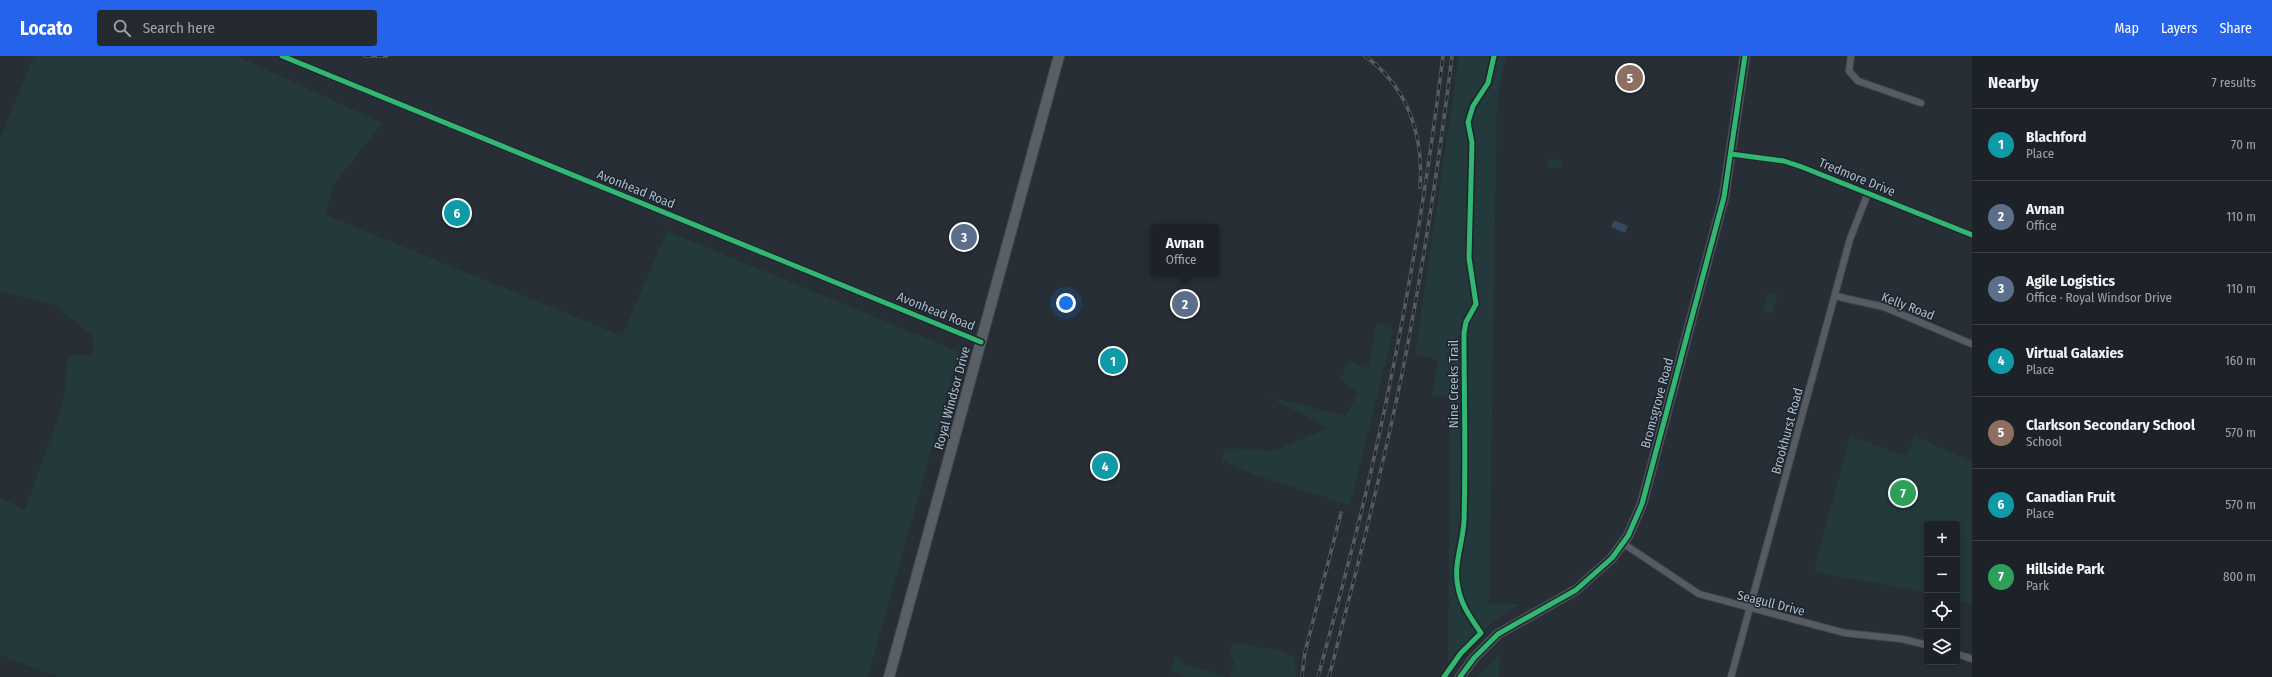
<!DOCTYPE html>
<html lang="en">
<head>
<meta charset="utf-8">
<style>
	body { margin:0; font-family:"Fira Sans Condensed",sans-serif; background:#252a30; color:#f1f3f6 }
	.controls { position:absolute; right:12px; bottom:12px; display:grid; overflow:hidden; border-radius:4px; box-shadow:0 2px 6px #0003 }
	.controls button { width:36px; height:36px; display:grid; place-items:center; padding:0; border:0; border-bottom:1px solid #3b3f45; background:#1d2228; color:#f1f3f6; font:20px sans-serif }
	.you { position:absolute; left:1066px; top:247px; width:14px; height:14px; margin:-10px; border:3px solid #fff; border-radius:50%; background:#1a73e8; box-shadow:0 0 0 6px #1a73e833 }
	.badge { display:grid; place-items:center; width:26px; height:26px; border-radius:50%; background:#2563eb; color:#fff; font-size:13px; font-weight:700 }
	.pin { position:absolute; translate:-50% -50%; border:2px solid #fff; box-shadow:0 1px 4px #0006 }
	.popup { position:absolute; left:1151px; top:168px; width:68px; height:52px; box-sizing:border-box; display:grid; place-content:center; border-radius:4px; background:#1d2228; filter:drop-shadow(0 1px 3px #0005); font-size:13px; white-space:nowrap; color:#a0a4a8 }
	.popup b { font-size:15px; color:#f1f3f6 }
	.popup::after { content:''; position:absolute; left:50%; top:100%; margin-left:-8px; border:8px solid transparent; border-top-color:#1d2228 }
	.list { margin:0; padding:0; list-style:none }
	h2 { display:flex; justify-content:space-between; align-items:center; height:52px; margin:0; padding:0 16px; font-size:17px }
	h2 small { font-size:13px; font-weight:400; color:#a0a4a8 }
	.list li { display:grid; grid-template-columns:26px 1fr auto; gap:12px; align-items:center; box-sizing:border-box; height:72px; padding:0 16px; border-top:1px solid #3b3f45 }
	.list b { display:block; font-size:15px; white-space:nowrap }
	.list p { margin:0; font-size:13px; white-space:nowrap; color:#a0a4a8 }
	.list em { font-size:13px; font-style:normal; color:#a0a4a8 }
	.icon { flex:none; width:22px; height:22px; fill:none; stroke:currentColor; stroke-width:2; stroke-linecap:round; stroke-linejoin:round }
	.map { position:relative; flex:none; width:1972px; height:621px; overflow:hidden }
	header { display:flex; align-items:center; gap:24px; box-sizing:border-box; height:56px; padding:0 20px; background:#2563eb; color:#fff }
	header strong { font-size:19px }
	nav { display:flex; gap:22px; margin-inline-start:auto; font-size:14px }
	.search { width:280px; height:36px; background:#252a30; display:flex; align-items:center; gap:10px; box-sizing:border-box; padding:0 14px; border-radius:4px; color:#a0a4a8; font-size:15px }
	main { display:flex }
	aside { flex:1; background:#1d2228 }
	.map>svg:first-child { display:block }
	.green { fill:#24393b }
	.water { fill:#34495e }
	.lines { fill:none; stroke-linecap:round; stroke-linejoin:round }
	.street-casing { stroke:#454a4f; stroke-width:8 }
	.secondary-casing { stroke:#454a4f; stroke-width:11 }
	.primary-casing { stroke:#444b51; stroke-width:12 }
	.street { stroke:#575c63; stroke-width:6 }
	.secondary { stroke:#565b61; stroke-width:9 }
	.primary { stroke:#595f65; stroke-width:10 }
	.rail-casing { stroke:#565b60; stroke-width:3.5 }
	.rail { stroke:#1a252f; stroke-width:2; stroke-dasharray:6; stroke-linecap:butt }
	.cycleway-casing { stroke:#1a252f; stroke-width:8 }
	.cycleway { stroke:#33b770; stroke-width:5 }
	.labels { text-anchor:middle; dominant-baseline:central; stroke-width:3; stroke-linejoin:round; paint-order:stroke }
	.street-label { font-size:13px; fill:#b0bbc7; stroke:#1a252f }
</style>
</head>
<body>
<header>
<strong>Locato</strong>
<div class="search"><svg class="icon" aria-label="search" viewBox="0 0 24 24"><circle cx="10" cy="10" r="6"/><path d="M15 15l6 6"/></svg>Search here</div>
<nav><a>Map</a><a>Layers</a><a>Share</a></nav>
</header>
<main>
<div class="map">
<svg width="1972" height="621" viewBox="0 0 1972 621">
	<rect width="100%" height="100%" fill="#272e35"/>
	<!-- green -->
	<g class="green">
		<polygon points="34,0 237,0 382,67 333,130 326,159 622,280 667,175 959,296 868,621 58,621 0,599 0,441 25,454 63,347 68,299 94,299 93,281 55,249 0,235 0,82"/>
		<path d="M1459 0H1506L1497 43 1489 547 1520 548C1487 567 1472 584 1448 613L1450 340 1432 339 1438 304 1415 298Z"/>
		<polygon points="1548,103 1562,104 1562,112 1547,111"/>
		<polygon points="1768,236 1777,239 1772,258 1762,255"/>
		<polygon points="1377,266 1394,274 1350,449 1254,419 1221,404 1226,392 1273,395 1329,372 1269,341 1345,360 1359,336 1339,324 1350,305 1368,313"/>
		<polygon points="1850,380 1906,400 1915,380 1972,406 1972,548 1957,544 1957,468 1927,468 1927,536 1830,519 1814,514"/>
		<polygon points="1233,587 1279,594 1295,602 1296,621 1229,621 1235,605 1229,598"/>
		<polygon points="1500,597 1499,621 1477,621"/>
		<polygon points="1175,600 1182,607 1226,621 1185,621 1170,614"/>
	</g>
	<!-- water -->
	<polygon class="water" points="1614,164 1628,170 1625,177 1611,171"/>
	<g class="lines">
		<!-- street casing -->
		<g class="street-casing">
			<g id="street">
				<polyline points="282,0 981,286"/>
				<polyline points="1851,0 1849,15 1858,25 1921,47"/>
				<polyline points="1731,98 1784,105 1802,111 1972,179"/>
				<polyline points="1835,240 1884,251 1972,288"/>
				<polyline points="1624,488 1699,538 1845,577 1902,583 1927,589"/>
				<polyline points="1957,598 1972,603"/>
				<polyline points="1731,621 1850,183 1868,137"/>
			</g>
		</g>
		<!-- secondary casing -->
		<g class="secondary-casing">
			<polyline id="secondary" points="1460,621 1474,602 1498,578 1576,534 1612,502 1628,480 1642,448 1724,141 1745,0"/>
		</g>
		<!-- primary casing -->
		<g class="primary-casing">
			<polyline id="primary" points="889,621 1059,0"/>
		</g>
		<!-- street -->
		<use href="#street" class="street"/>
		<!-- secondary -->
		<use href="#secondary" class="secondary"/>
		<!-- primary -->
		<use href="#primary" class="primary"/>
		<!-- rail casing -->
		<g class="rail-casing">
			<g id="rail">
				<polyline points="365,0 387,0"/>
				<path d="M1365 0C1408 31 1424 80 1420 131"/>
				<polyline points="1302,621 1305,596 1341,457"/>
				<path d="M1318 621C1337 551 1356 482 1372 411 1403 275 1426 138 1443 0"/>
				<path d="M1329 621C1355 520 1381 420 1402 318 1423 212 1439 106 1452 0"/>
			</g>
		</g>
		<!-- rail -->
		<use href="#rail" class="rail"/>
		<!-- cycleway casing -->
		<g class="cycleway-casing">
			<g id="cycleway">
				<polyline points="282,0 981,286"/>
				<polyline points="1731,98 1784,105 1802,111 1972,179"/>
				<path d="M1444 621 1461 597 1481 577C1471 562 1461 549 1458 531 1453 509 1463 487 1464 465 1466 402 1464 339 1464 277L1466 266 1476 248 1469 202 1472 87 1468 66 1473 50 1488 27 1494 0"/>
				<polyline points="1460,621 1474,602 1498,578 1576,534 1612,502 1628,480 1642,448 1724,141 1745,0"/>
			</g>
		</g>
		<!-- cycleway -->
		<use href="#cycleway" class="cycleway"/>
	</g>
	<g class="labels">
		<!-- street labels -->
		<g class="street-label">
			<text transform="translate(1857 121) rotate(22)">Tredmore Drive</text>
			<text transform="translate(636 133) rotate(22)">Avonhead Road</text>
			<text transform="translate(1908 250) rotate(21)">Kelly Road</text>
			<text transform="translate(936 255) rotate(22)">Avonhead Road</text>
			<text transform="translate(1453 328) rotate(-90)">Nine Creeks Trail</text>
			<text transform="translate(952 342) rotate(-75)">Royal Windsor Drive</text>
			<text transform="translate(1657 347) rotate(-75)">Bromsgrove Road</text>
			<text transform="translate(1787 375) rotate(-75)">Brookhurst Road</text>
			<text transform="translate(1771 547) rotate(14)">Seagull Drive</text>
		</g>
	</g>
</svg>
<div class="controls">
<button>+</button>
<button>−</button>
<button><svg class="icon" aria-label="locate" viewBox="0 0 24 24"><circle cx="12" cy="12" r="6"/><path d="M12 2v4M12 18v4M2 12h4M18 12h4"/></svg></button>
<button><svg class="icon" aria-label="layers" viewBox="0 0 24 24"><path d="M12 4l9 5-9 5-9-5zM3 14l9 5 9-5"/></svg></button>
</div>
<div class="you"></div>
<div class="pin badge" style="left:1113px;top:305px;background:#0f9aa8">1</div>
<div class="pin badge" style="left:1185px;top:248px;background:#5c6f8a">2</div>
<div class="popup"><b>Avnan</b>Office</div>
<div class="pin badge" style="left:964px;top:181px;background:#5c6f8a">3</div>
<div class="pin badge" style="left:1105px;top:410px;background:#0f9aa8">4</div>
<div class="pin badge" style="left:1630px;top:22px;background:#8d6e63">5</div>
<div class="pin badge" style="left:457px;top:157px;background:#0f9aa8">6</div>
<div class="pin badge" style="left:1903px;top:437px;background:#2e9e5b">7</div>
</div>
<aside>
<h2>Nearby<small>7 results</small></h2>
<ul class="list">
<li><span class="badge" style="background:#0f9aa8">1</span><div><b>Blachford</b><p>Place</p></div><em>70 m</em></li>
<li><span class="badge" style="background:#5c6f8a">2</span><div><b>Avnan</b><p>Office</p></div><em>110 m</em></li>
<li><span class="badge" style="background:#5c6f8a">3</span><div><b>Agile Logistics</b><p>Office · Royal Windsor Drive</p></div><em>110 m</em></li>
<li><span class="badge" style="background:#0f9aa8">4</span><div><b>Virtual Galaxies</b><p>Place</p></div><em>160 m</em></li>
<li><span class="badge" style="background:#8d6e63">5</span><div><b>Clarkson Secondary School</b><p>School</p></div><em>570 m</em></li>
<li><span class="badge" style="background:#0f9aa8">6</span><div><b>Canadian Fruit</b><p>Place</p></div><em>570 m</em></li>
<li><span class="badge" style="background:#2e9e5b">7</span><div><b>Hillside Park</b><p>Park</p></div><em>800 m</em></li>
</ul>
</aside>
</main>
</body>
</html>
